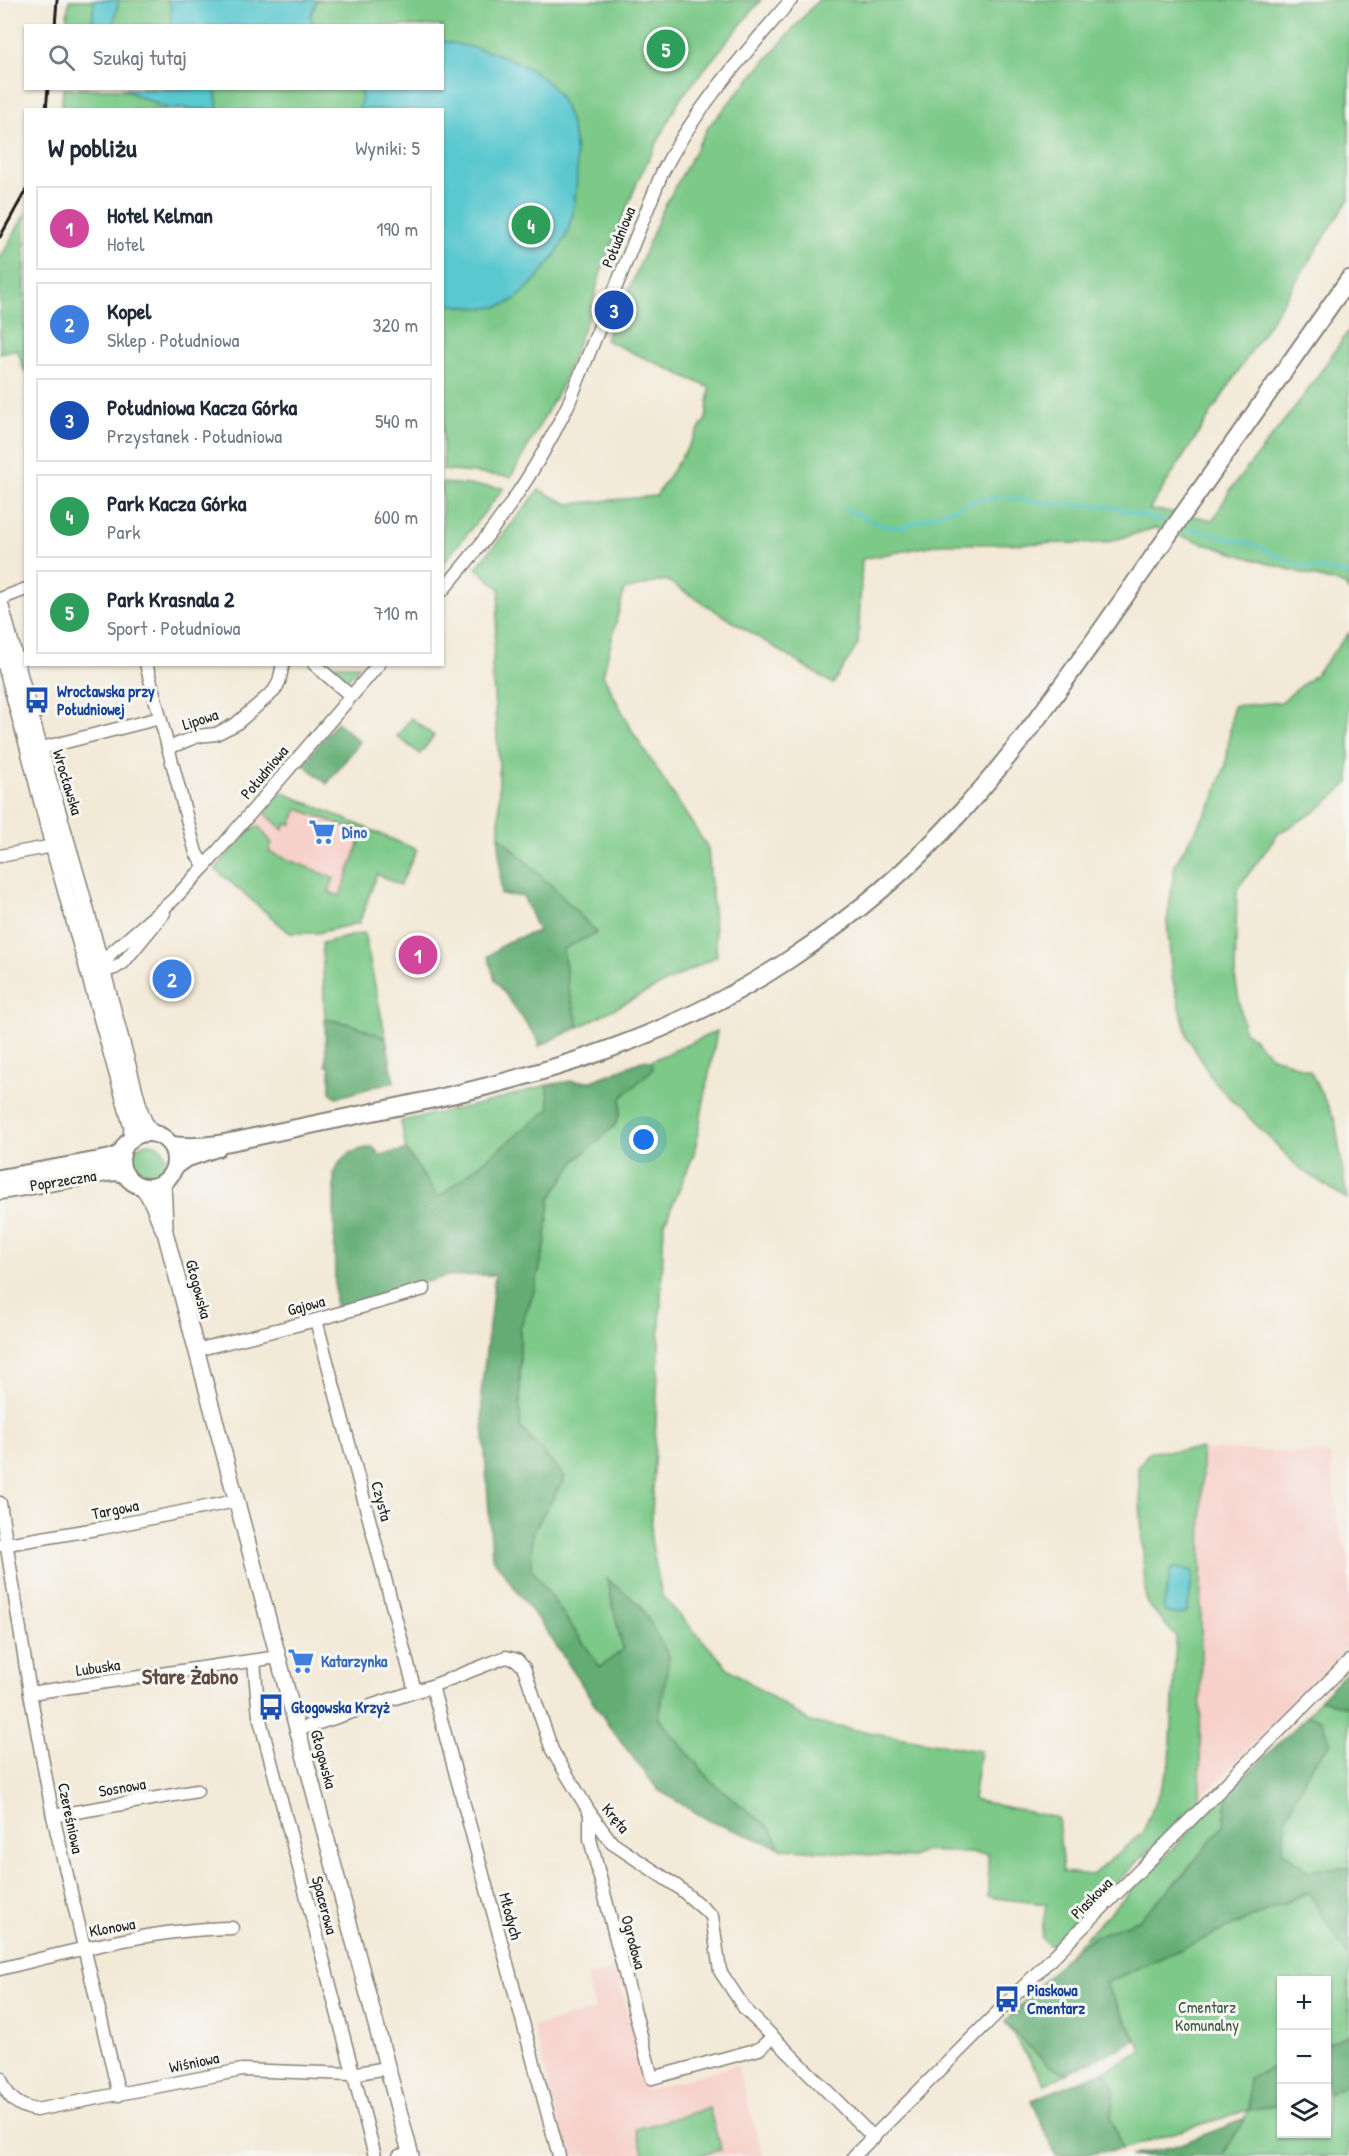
<!DOCTYPE html>
<html lang="pl">
<head>
<meta charset="utf-8">
<style>
	body { margin:0; font-family:"Patrick Hand",sans-serif; background:#f2f2f3; color:#1f2937 }
	.controls { position:absolute; right:18px; bottom:18px; display:grid; overflow:hidden; border-radius:0px; box-shadow:0 2px 4px #0004 }
	.controls button { width:54px; height:54px; display:grid; place-items:center; padding:0; border:0; border-bottom:2px solid #e0e1e3; background:#fff; color:#1f2937; font:30px sans-serif }
	.you { position:absolute; left:644px; top:1140px; width:21px; height:21px; margin:-15px; border:4px solid #fff; border-radius:50%; background:#1a73e8; box-shadow:0 0 0 9px #1a73e833 }
	.badge { display:grid; place-items:center; width:39px; height:39px; border-radius:50%; background:#1f6fb2; color:#fff; font-size:20px; font-weight:700 }
	.pin { position:absolute; translate:-50% -50%; border:3px solid #fff; box-shadow:0 2px 6px #0006 }
	.list { margin:0; padding:0; list-style:none }
	h2 { display:flex; justify-content:space-between; align-items:center; height:78px; margin:0; padding:0 24px; font-size:26px }
	h2 small { font-size:20px; font-weight:400; color:#747a83 }
	.list li { display:grid; grid-template-columns:39px 1fr auto; gap:18px; align-items:center; box-sizing:border-box; height:84px; margin:0 12px 12px; padding:0 12px; border:2px solid #e0e1e3; border-radius:0px }
	.list b { display:block; font-size:22px; white-space:nowrap }
	.list p { margin:0; font-size:20px; white-space:nowrap; color:#747a83 }
	.list em { font-size:20px; font-style:normal; color:#747a83 }
	.icon { flex:none; width:33px; height:33px; fill:none; stroke:currentColor; stroke-width:2; stroke-linecap:round; stroke-linejoin:round }
	.map { position:relative; flex:none; width:1349px; height:2156px; overflow:hidden }
	.search { position:absolute; background:#fff; box-shadow:0 2px 4px #0004; left:24px; top:24px; width:420px; height:66px; display:flex; align-items:center; gap:15px; box-sizing:border-box; padding:0 21px; border-radius:0px; color:#747a83; font-size:22px }
	.panel { position:absolute; background:#fff; box-shadow:0 2px 4px #0004; left:24px; top:108px; width:420px; height:558px; border-radius:0px }
	.map>svg:first-child { display:block }
	.built { fill:#f7d0ca }
	.green { fill:#7bc988; stroke:#4c7252; stroke-width:1.5 }
	.forest { fill:#64ad74; stroke:#406448; stroke-width:1.5 }
	.water { fill:#5ac8cf; stroke:#3b7276; stroke-width:1.5 }
	.lines { fill:none; stroke-linecap:round; stroke-linejoin:round }
	.stream { stroke:#5ac8cf; stroke-width:3 }
	.minor-casing { stroke:#88827a; stroke-width:15 }
	.tertiary-casing { stroke:#88827a; stroke-width:18 }
	.secondary-casing { stroke:#88827a; stroke-width:20 }
	.minor { stroke:#fff; stroke-width:12 }
	.tertiary { stroke:#fff; stroke-width:15 }
	.secondary { stroke:#fff; stroke-width:16 }
	.rail { stroke:#1c1c1c; stroke-width:3 }
	.labels { text-anchor:middle; dominant-baseline:central; stroke-width:6; stroke-linejoin:round; paint-order:stroke }
	.street-label { font-size:16px; fill:#1c1c1c; stroke:#f6f6f2 }
	.transit-label { font-size:16px; font-weight:bold; fill:#164399; stroke:#f6f6f2; text-anchor:start }
	.shop-label { font-size:16px; font-weight:bold; fill:#366cbe; stroke:#f6f6f2; text-anchor:start }
	.park-label { font-size:16px; fill:#3d5942; stroke:#f6f6f2 }
	.district-label { font-size:22px; font-weight:bold; fill:#604a41; stroke:#f6f6f2 }
</style>
</head>
<body>
<div class="map">
<svg width="1349" height="2156" viewBox="0 0 1349 2156">
	<rect width="100%" height="100%" fill="#f6f6f2"/>
	<filter id="ink" filterUnits="userSpaceOnUse"><feTurbulence type="fractalNoise" baseFrequency=".0167" numOctaves="2"/><feDisplacementMap in="SourceGraphic" scale="12" xChannelSelector="R" yChannelSelector="G"/><feConvolveMatrix kernelMatrix="1 2 1 2 8 2 1 2 1" color-interpolation-filters="sRGB"/></filter>
	<filter id="wash" filterUnits="userSpaceOnUse"><feTurbulence type="fractalNoise" baseFrequency=".008" numOctaves="4" result="noise"/><feDisplacementMap in="SourceGraphic" scale="24" xChannelSelector="R" yChannelSelector="G"/><feGaussianBlur stdDeviation="1.35" result="paint"/><feColorMatrix in="noise" values="0 0 0 0 0 0 0 0 0 0 0 0 0 0 0 0 0 1.4 0 .05"/><feComposite in="paint" operator="in"/></filter>
	<g filter="url(#wash)">
		<rect width="100%" height="100%" fill="#f3e9d7"/>
		<!-- built -->
		<g class="built">
			<polygon points="282,792 380,834 353,909 225,858"/>
			<polygon points="1202,1449 1330,1454 1338,1525 1349,1559 1349,1645 1200,1799"/>
			<polygon points="616,1969 647,2090 737,2065 763,2156 567,2156 533,2027 595,2010 586,1976"/>
		</g>
		<!-- green -->
		<g class="green">
			<polygon points="69,0 761,0 680,99 639,178 601,272 590,312 561,387 511,477 443,470 442,110 61,110 63,89 442,88 442,26 66,25"/>
			<polygon points="818,0 1349,0 1349,199 1149,510 1176,512 1213,520 1230,490 1308,390 1349,330 1349,592 1345,585 1259,561 1155,528 1104,543 940,544 862,559 858,644 833,684 666,580 624,590 603,675 634,734 708,848 717,956 579,1027 568,986 563,949 597,933 556,890 499,836 499,764 492,668 500,589 476,568 539,490 568,504 656,496 706,419 710,388 605,340 629,290 662,211 708,127"/>
			<polygon points="25,214 25,373 17,349 0,353 0,259"/>
			<polygon points="443,483 504,488 443,564 442,483"/>
			<polygon points="1349,633 1349,783 1315,812 1279,833 1237,889 1235,976 1244,1030 1270,1055 1310,1071 1335,1120 1347,1199 1300,1169 1214,1082 1188,1038 1172,977 1167,922 1175,864 1212,803 1226,764 1233,706 1281,702 1316,674"/>
			<polygon points="323,665 360,665 346,681"/>
			<polygon points="411,718 434,736 420,754 397,736"/>
			<polygon points="282,792 417,850 400,885 377,874 359,923 317,933 290,933 215,869 253,827 259,827 272,843 269,852 334,878 329,892 340,896 363,833 298,809 291,825 286,824 283,830 265,813"/>
			<polygon points="364,933 386,1038 351,1024 325,1019 322,943"/>
			<polygon points="717,1031 694,1154 664,1225 651,1540 662,1596 729,1669 810,1722 980,1751 973,1800 1058,1818 1063,1872 1092,1875 1143,1832 1170,1764 1176,1637 1146,1602 1138,1467 1149,1452 1202,1449 1200,1799 1121,1878 1054,1949 1041,1938 1046,1904 988,1897 988,1854 923,1851 911,1858 781,1848 772,1830 712,1782 659,1719 669,1657 640,1605 607,1580 623,1650 600,1667 531,1568 532,1533 565,1477 520,1428 520,1327 534,1291 545,1246 550,1199 576,1160 615,1125 620,1114 621,1098 652,1069 651,1061"/>
			<polygon points="547,1085 551,1108 438,1199 406,1150 401,1121 485,1103"/>
			<circle cx="149" cy="1160" r="17"/>
			<polygon points="1320,1699 1349,1707 1349,1871 1347,1868 1306,1870 1282,1850 1287,1815 1310,1768 1331,1743 1321,1720 1308,1715"/>
			<polygon points="1228,1792 1224,1825 1183,1875 1138,1921 1095,1936 1071,1952"/>
			<polygon points="1309,1892 1349,1957 1349,2035 1327,2044 1326,1980 1282,1980 1281,2064 1248,2078 1249,2110 1281,2105 1282,2134 1326,2134 1327,2094 1349,2084 1349,2156 1222,2156 1245,2119 1248,2110 1122,2149 1111,2118 1115,2088 1104,2071 1143,2051 1105,1983"/>
			<polygon points="1005,2022 1050,2067 1068,2073 1045,2084"/>
			<polygon points="709,2108 721,2150 699,2156 644,2156 636,2129"/>
		</g>
		<!-- forest -->
		<g class="forest">
			<polygon points="337,722 360,742 327,784 303,764"/>
			<polygon points="499,836 556,890 597,933 563,949 568,986 579,1027 539,1046 539,1041 495,980 488,956 507,942 538,931 523,896 501,895"/>
			<path d="M325 1019 351 1024 386 1038 394 1082C374 1085 356 1094 336 1097L330 1092V1067L326 1066Z"/>
			<path d="M644 1060 651 1061 653 1069 621 1098 620 1114 615 1125 576 1160 550 1199 545 1246 534 1291 520 1328V1427L565 1477 532 1533 531 1568 600 1667 623 1650 607 1579 640 1605 669 1657 659 1719 712 1782 772 1830 781 1848 710 1821 658 1790 609 1726 548 1633 492 1557 481 1394 495 1275 447 1276 335 1308 334 1172C344 1152 352 1151 373 1147L380 1155 406 1150 438 1198 550 1108 547 1085 571 1081H592Z"/>
			<polygon points="1349,1670 1349,1707 1320,1699"/>
			<polygon points="1308,1715 1321,1720 1331,1743 1310,1768 1287,1815 1282,1850 1306,1870 1347,1868 1349,1871 1349,1957 1308,1892 1105,1983 1136,2040 1068,2073 1050,2067 1005,2022 1071,1952 1095,1936 1138,1920 1183,1875 1224,1825 1228,1792"/>
			<polygon points="1349,2035 1349,2084 1327,2094 1327,2044"/>
			<polygon points="1281,2064 1281,2105 1249,2110 1248,2078"/>
			<polygon points="1104,2071 1115,2088 1111,2118 1122,2149 1088,2154 1055,2156 1032,2100"/>
			<polygon points="1245,2119 1222,2156 1130,2156 1175,2146"/>
		</g>
		<!-- water -->
		<g class="water">
			<polygon points="94,0 119,0 113,25 92,25"/>
			<polygon points="167,0 317,0 310,17 314,25 171,26 171,7"/>
			<path d="M443 41C478 48 515 55 544 79 582 110 583 190 567 233 560 251 549 264 537 278 527 289 516 302 501 306 482 311 461 306 443 303L442 110 359 109 362 98 359 89 442 88Z"/>
			<polygon points="122,89 215,89 218,109 168,109"/>
			<path d="M1175 1568 1190 1570 1193 1573 1187 1612C1181 1616 1167 1615 1163 1609L1171 1570Z"/>
		</g>
		<g class="lines">
			<!-- stream -->
			<g class="stream">
				<polyline points="843,508 883,526 903,527 979,499 1006,498 1052,504 1109,506 1162,521"/>
				<polyline points="1188,528 1255,545 1297,565 1349,574"/>
			</g>
		</g>
	</g>
	<g filter="url(#ink)">
		<g class="lines">
			<!-- minor casing -->
			<g class="minor-casing">
				<g id="minor">
					<path d="M442 591C495 530 533 477 568 405L662 173C695 108 744 55 791 0"/>
					<polyline points="0,599 26,589"/>
					<polyline points="146,664 196,853 205,866"/>
					<polyline points="314,664 351,696"/>
					<polyline points="168,748 198,736 216,734 236,724 274,691 279,682 283,664"/>
					<polyline points="34,750 160,718"/>
					<polyline points="0,856 53,846"/>
					<polyline points="104,971 106,962 111,953 173,900 205,866 379,664"/>
					<polyline points="96,973 115,968 123,963 164,913"/>
					<polyline points="316,1320 415,1691"/>
					<polyline points="196,1350 316,1320 424,1289"/>
					<polyline points="0,1503 30,1693 53,1816 119,2095"/>
					<polyline points="1,1545 102,1528 236,1501"/>
					<polyline points="254,1661 259,1716 375,2156"/>
					<polyline points="432,1686 559,2156"/>
					<polyline points="30,1693 278,1657"/>
					<polyline points="297,1730 432,1686 506,1657 517,1660 524,1668 552,1750 590,1813 612,1843 678,1887 712,1916 720,1971 745,2009 874,2138"/>
					<polyline points="590,1813 590,1839 652,2078 759,2049 773,2037"/>
					<polyline points="53,1816 197,1791"/>
					<path d="M0 1969C76 1950 154 1929 232 1928"/>
					<path d="M0 2077C7 2096 15 2106 36 2110L242 2070 352 2074 387 2068"/>
					<polyline points="399,2156 410,2153"/>
					<polyline points="854,2156 1349,1661"/>
				</g>
			</g>
			<!-- tertiary casing -->
			<g class="tertiary-casing">
				<g id="tertiary">
					<polyline points="0,603 40,750 80,887 141,1114 146,1126 153,1134"/>
					<polyline points="0,645 29,751 53,846 123,1095 132,1128 131,1139"/>
					<polyline points="163,1183 165,1226"/>
					<path d="M142 1187C154 1199 156 1217 165 1232L411 2156"/>
				</g>
			</g>
			<!-- secondary casing -->
			<g class="secondary-casing">
				<g id="secondary">
					<circle cx="148" cy="1160" r="27"/>
					<path d="M171 1145C206 1150 243 1139 277 1132 320 1123 363 1114 406 1105 540 1077 672 1037 787 961 851 919 912 867 963 810 1025 741 1077 664 1131 588 1204 485 1276 382 1349 279"/>
					<polyline points="175,1166 185,1159 217,1148"/>
					<polyline points="0,1178 111,1158 122,1153"/>
					<polyline points="0,1191 106,1173 116,1172 125,1174"/>
				</g>
			</g>
			<!-- minor -->
			<use href="#minor" class="minor"/>
			<!-- tertiary -->
			<use href="#tertiary" class="tertiary"/>
			<!-- secondary -->
			<use href="#secondary" class="secondary"/>
			<!-- rail -->
			<g class="rail">
				<polyline points="55,26 57,0"/>
				<polyline points="46,110 48,88"/>
				<polyline points="0,237 26,190"/>
			</g>
		</g>
	</g>
	<!-- icons -->
	<defs>
		<g id="bus-bare" transform="scale(2.07)"><path d="M-5-6H5V4H4V6H2V4H-2V6H-4V4H-5ZM-3.5-4V0h7V-4ZM-3.5 1.2v1.5H-2V1.2ZM2 1.2v1.5H3.5V1.2Z" fill="#1a4fb4" stroke="#f6f6f2" stroke-width="2.5" paint-order="stroke"/></g>
		<g id="supermarket-bare" transform="scale(2.07)"><path d="M-6-5.5h2.5l.6 2H6L4.5 2H-2.5L-4.4-4H-6ZM-1.5 3.2a1.3 1.3 0 1 0 .1 0ZM3 3.2a1.3 1.3 0 1 0 .1 0Z" fill="#3f7fe0" stroke="#f6f6f2" stroke-width="2.5" paint-order="stroke"/></g>
	</defs>
	<g fill-rule="evenodd">
		<use href="#bus-bare" x="37" y="700"/>
		<use href="#supermarket-bare" x="322" y="832"/>
		<use href="#supermarket-bare" x="301" y="1661"/>
		<use href="#bus-bare" x="271" y="1707"/>
		<use href="#bus-bare" x="1007" y="1999"/>
	</g>
	<g class="labels">
		<!-- street labels -->
		<g class="street-label">
			<text transform="translate(618 237) rotate(-68)">Południowa</text>
			<text transform="translate(200 719) rotate(-18)">Lipowa</text>
			<text transform="translate(264 772) rotate(-50)">Południowa</text>
			<text transform="translate(68 782) rotate(73)">Wrocławska</text>
			<text transform="translate(63 1180) rotate(-9)">Poprzeczna</text>
			<text transform="translate(199 1289) rotate(75)">Głogowska</text>
			<text transform="translate(306 1305) rotate(-15)">Gajowa</text>
			<text transform="translate(382 1501) rotate(75)">Czysta</text>
			<text transform="translate(115 1509) rotate(-11)">Targowa</text>
			<text transform="translate(98 1667) rotate(-8)">Lubuska</text>
			<text transform="translate(324 1759) rotate(75)">Głogowska</text>
			<text transform="translate(122 1787) rotate(-10)">Sosnowa</text>
			<text transform="translate(71 1818) rotate(78)">Czereśniowa</text>
			<text transform="translate(616 1818) rotate(50)">Kręta</text>
			<text transform="translate(1091 1898) rotate(-45)">Piaskowa</text>
			<text transform="translate(325 1905) rotate(75)">Spacerowa</text>
			<text transform="translate(511 1916) rotate(75)">Młodych</text>
			<text transform="translate(112 1927) rotate(-10)">Klonowa</text>
			<text transform="translate(634 1942) rotate(75)">Ogrodowa</text>
			<text transform="translate(194 2062) rotate(-12)">Wiśniowa</text>
		</g>
		<!-- transit labels -->
		<g class="transit-label">
			<text x="57" y="691">Wrocławska przy<tspan x="57" dy="18">Południowej</tspan></text>
			<text x="291" y="1707">Głogowska Krzyż</text>
			<text x="1027" y="1990">Piaskowa<tspan x="1027" dy="18">Cmentarz</tspan></text>
		</g>
		<!-- shop labels -->
		<g class="shop-label">
			<text x="342" y="832">Dino</text>
			<text x="321" y="1661">Katarzynka</text>
		</g>
		<!-- park labels -->
		<g class="park-label">
			<text x="1207" y="2007">Cmentarz<tspan x="1207" dy="18">Komunalny</tspan></text>
		</g>
		<!-- district labels -->
		<g class="district-label">
			<text x="190" y="1676">Stare Żabno</text>
		</g>
	</g>
</svg>
<div class="controls">
<button>+</button>
<button>−</button>
<button><svg class="icon" aria-label="layers" viewBox="0 0 24 24"><path d="M12 4l9 5-9 5-9-5zM3 14l9 5 9-5"/></svg></button>
</div>
<div class="you"></div>
<div class="pin badge" style="left:418px;top:955px;background:#d1479c">1</div>
<div class="pin badge" style="left:172px;top:979px;background:#3f7fe0">2</div>
<div class="pin badge" style="left:614px;top:310px;background:#1a4fb4">3</div>
<div class="pin badge" style="left:531px;top:225px;background:#2e9e5b">4</div>
<div class="pin badge" style="left:666px;top:49px;background:#2e9e5b">5</div>
<div class="search"><svg class="icon" aria-label="search" viewBox="0 0 24 24"><circle cx="10" cy="10" r="6"/><path d="M15 15l6 6"/></svg>Szukaj tutaj</div>
<section class="panel">
<h2>W pobliżu<small>Wyniki: 5</small></h2>
<ul class="list">
<li><span class="badge" style="background:#d1479c">1</span><div><b>Hotel Kelman</b><p>Hotel</p></div><em>190 m</em></li>
<li><span class="badge" style="background:#3f7fe0">2</span><div><b>Kopel</b><p>Sklep · Południowa</p></div><em>320 m</em></li>
<li><span class="badge" style="background:#1a4fb4">3</span><div><b>Południowa Kacza Górka</b><p>Przystanek · Południowa</p></div><em>540 m</em></li>
<li><span class="badge" style="background:#2e9e5b">4</span><div><b>Park Kacza Górka</b><p>Park</p></div><em>600 m</em></li>
<li><span class="badge" style="background:#2e9e5b">5</span><div><b>Park Krasnala 2</b><p>Sport · Południowa</p></div><em>710 m</em></li>
</ul>
</section>
</div>
</body>
</html>
